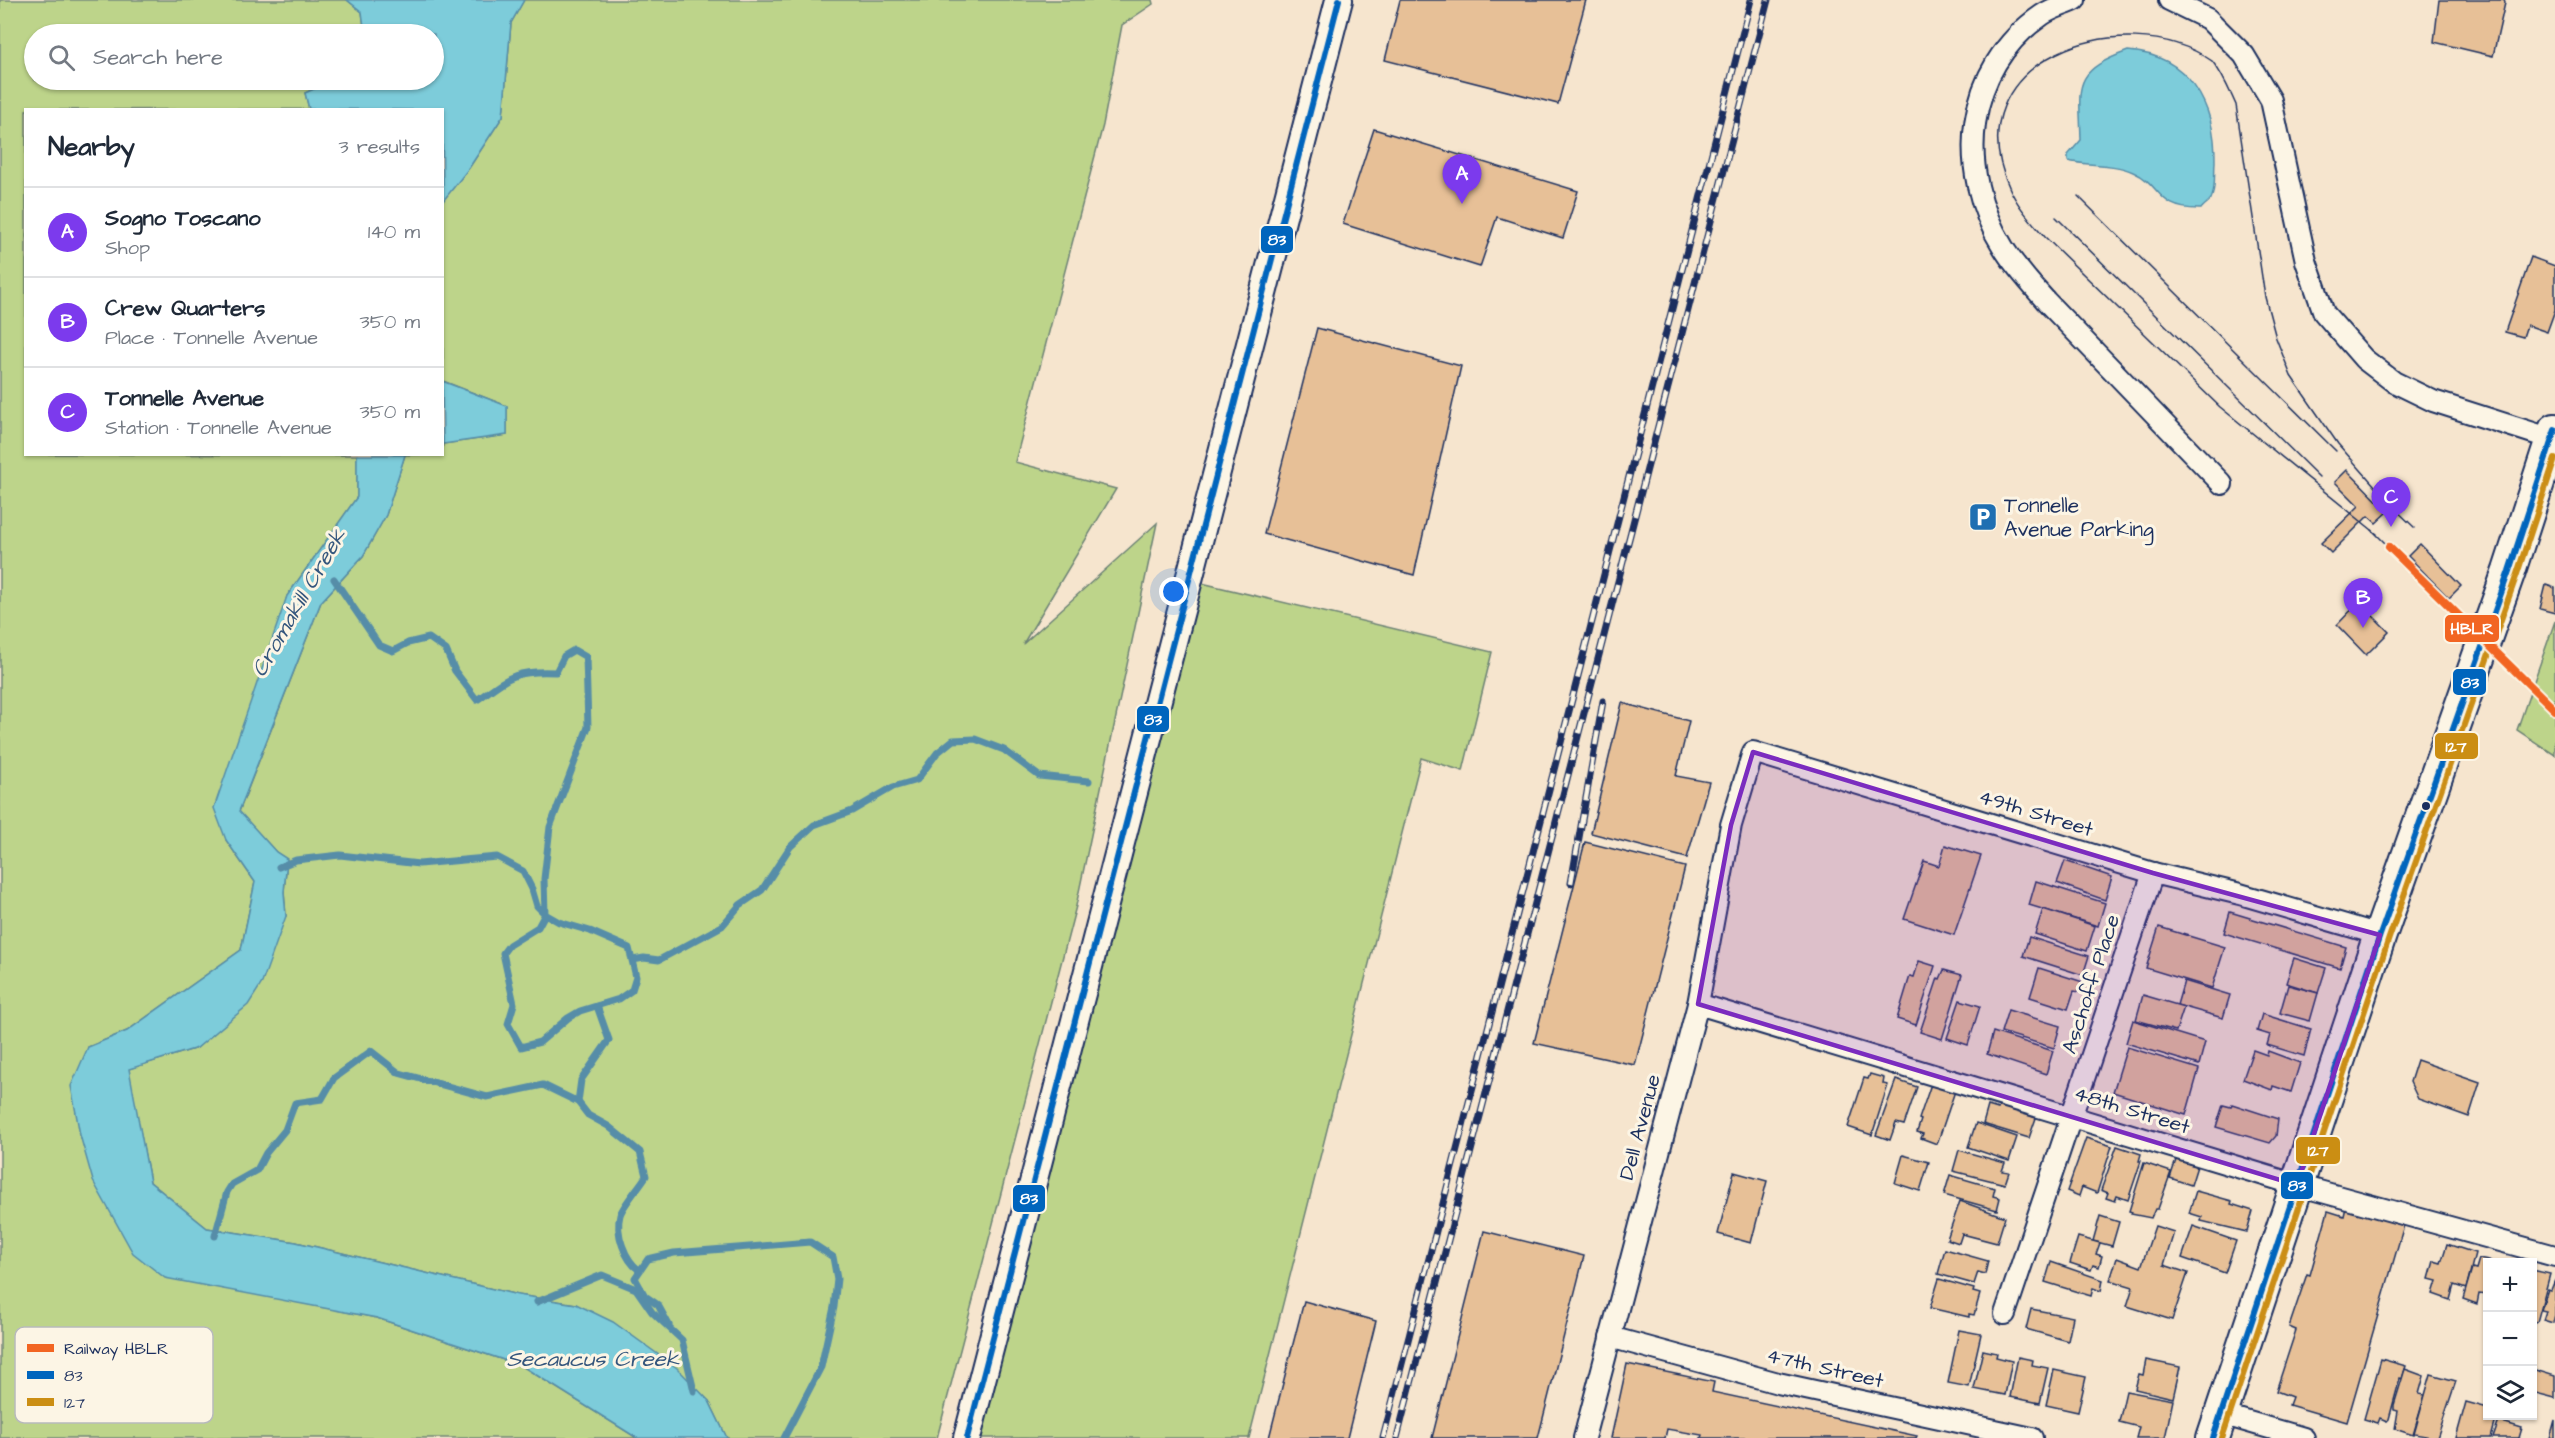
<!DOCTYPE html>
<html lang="en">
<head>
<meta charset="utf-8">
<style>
	body { margin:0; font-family:"Architects Daughter",sans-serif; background:#f6f6f7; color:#1f2937 }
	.controls { position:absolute; right:18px; bottom:18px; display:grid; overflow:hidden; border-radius:0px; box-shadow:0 2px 4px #0004 }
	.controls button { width:54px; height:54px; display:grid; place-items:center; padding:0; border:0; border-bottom:2px solid #e0e1e3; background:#fff; color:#1f2937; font:30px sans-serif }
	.you { position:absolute; left:1174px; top:592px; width:21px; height:21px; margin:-15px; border:4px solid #fff; border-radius:50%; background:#1a73e8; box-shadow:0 0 0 9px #1a73e833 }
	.badge { display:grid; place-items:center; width:39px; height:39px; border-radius:50%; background:#7c3aed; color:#fff; font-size:20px; font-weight:700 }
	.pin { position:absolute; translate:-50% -50px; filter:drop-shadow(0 2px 3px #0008) }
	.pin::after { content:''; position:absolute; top:32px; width:21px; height:18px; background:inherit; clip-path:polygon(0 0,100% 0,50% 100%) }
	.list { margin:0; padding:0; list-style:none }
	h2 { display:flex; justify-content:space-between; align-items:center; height:78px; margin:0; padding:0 24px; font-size:26px }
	h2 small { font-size:20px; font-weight:400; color:#747a83 }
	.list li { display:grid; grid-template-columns:39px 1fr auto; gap:18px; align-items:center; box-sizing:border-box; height:90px; padding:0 24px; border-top:2px solid #e0e1e3 }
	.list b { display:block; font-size:22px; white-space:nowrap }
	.list p { margin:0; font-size:20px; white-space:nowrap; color:#747a83 }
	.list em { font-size:20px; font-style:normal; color:#747a83 }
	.icon { flex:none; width:33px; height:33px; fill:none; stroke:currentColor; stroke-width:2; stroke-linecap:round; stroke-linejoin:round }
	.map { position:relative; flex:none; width:2555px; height:1438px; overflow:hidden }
	.search { position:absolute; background:#fff; box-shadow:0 2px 4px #0004; left:24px; top:24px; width:420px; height:66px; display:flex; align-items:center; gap:15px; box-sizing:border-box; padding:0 21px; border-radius:33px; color:#747a83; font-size:22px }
	.panel { position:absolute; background:#fff; box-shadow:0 2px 4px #0004; left:24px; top:108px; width:420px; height:348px; border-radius:0px }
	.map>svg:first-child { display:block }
	.green { fill:#bdd48a; stroke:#6c8274; stroke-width:1.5 }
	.water { fill:#7dccda; stroke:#568da8; stroke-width:1.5 }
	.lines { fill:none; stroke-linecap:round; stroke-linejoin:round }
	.stream { stroke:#568da8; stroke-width:7 }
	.building { fill:#e7c097; stroke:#1b2f5e; stroke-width:1.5 }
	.minor-casing { stroke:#1b2f5e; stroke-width:24 }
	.tertiary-casing { stroke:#1b2f5e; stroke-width:30 }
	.primary-casing { stroke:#1b2f5e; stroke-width:36 }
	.minor { stroke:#fcf5e5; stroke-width:20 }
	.tertiary { stroke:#fcf5e5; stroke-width:26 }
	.primary { stroke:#fcf5e5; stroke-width:32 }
	.tram { stroke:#1b2f5e; stroke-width:1.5 }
	.rail-casing { stroke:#1b2f5e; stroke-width:7 }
	.rail { stroke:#fcf5e5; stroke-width:4.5; stroke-dasharray:14; stroke-linecap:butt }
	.bus-1-casing { stroke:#fcf5e5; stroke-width:10 }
	.bus-2-casing { stroke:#fcf5e5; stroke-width:10 }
	.bus-1 { stroke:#0065bd; stroke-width:6 }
	.bus-2 { stroke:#cb8e13; stroke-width:6 }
	.rail-1-casing { stroke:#fcf5e5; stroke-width:12 }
	.rail-1 { stroke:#f26522; stroke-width:8 }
	.marked { fill:#7b2cbf; fill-opacity:0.2; stroke:#7b2cbf; stroke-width:4.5; stroke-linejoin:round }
	.bus-dot { fill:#1b2f5e; stroke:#fcf5e5; stroke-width:2 }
	.labels { text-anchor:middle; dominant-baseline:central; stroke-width:6; stroke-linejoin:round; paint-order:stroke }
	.poi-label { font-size:21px; fill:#1b2f5e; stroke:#fcf5e5; text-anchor:start }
	.street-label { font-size:21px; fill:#1b2f5e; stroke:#fcf5e5 }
	.water-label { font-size:22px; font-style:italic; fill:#34567d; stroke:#fcf5e5 }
	.key { fill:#fcf5e5; stroke:#b8babc; stroke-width:1.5 }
	.key-label { font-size:16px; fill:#1b2f5e }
	.line-badge { stroke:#fcf5e5; stroke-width:2 }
	.badge-label { font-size:16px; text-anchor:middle; font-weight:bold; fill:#fff }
</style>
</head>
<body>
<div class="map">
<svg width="2555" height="1438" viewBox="0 0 2555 1438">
	<rect width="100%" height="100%" fill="#f6e5ce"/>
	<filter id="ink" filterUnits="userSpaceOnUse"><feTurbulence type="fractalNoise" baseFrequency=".0167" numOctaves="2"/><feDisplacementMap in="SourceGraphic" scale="12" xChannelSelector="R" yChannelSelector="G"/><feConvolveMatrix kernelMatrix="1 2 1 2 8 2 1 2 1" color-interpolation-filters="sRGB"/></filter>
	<g filter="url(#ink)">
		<!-- green -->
		<g class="green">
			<polygon points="0,0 347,0 362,12 365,34 34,34 34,80 334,80 305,93 309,109 26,110 26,454 357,455 357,497 287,596 226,840 255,882 241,950 127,1031 88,1047 80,1135 296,1302 377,1318 522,1366 637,1438 0,1438"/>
			<polygon points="524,0 1152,0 1153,4 1122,25 1103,125 1015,462 1116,489 1023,644 1157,523 1076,906 937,1438 727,1438 709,1401 576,1304 518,1295 296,1242 207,1228 150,1182 128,1069 197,1048 286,916 284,892 287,860 276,852 239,812 321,602 363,556 386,515 405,455 442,454 443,444 507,435 507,406 443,381 442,201 469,168 503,116 511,23"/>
			<polygon points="1189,580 1492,652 1463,771 1421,758 1249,1438 968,1438"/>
			<polygon points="2555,621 2555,755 2517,730"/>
		</g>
		<!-- water -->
		<g class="water">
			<polygon points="347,0 524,0 511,23 503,116 469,168 443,201 442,110 309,109 305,93 334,80 434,80 434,34 365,34 362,12"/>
			<path d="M2128 51C2189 55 2216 105 2215 162 2214 172 2216 190 2211 199 2209 202 2203 206 2201 209 2155 210 2163 185 2133 172 2114 163 2088 166 2068 161V155L2081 140C2080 87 2070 72 2128 51Z"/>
			<polygon points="442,381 507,406 507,435 443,444"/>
			<polygon points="357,455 405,455 386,515 363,556 321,602 239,811 276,852 287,859 284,892 286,916 262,983 248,1005 197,1048 129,1069 150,1182 207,1228 296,1242 518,1295 576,1304 613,1322 677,1368 709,1401 727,1438 637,1438 522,1366 377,1318 165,1278 133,1253 93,1181 80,1135 71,1086 88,1047 127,1031 241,950 255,882 226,840 214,808 287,596 357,497"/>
		</g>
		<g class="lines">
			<!-- stream -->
			<g class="stream">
				<path d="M279 867 296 860 340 855 419 864 497 857 523 871 532 889 537 906 545 914 559 922 590 931 629 948 636 977 632 990 619 999 580 1011 568 1018 540 1042 521 1047 508 1024 514 1004 503 953 509 945 538 927 545 914 544 879 550 827 588 727 586 657 574 650 564 656 556 672C515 670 510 676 477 700L455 671 446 650 429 638 408 643 393 651 379 645 334 579"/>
				<polyline points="633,960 644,958 659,960 722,926 740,905 762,890 790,847 814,825 852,811 893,787 917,780 937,753 953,740 975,739 1004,750 1039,776 1089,781"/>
				<path d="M578 1102 588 1115 608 1126 640 1152 646 1176C640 1186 623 1205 620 1215 615 1233 625 1260 639 1270"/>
				<polyline points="215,1236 227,1192 232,1184 257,1170 266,1153 285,1130 295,1103 322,1099 334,1078 371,1051 399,1073 487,1097 543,1085 578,1102 581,1080 609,1040 597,1006"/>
				<polyline points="537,1302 602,1275 636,1289 652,1312 682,1340 694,1391"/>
				<polyline points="669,1325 658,1305 645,1296 635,1278 648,1259 674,1253 810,1242 833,1257 837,1279 834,1307 821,1367 784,1438"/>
			</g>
		</g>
		<!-- building -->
		<g class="building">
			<polygon points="1400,0 1586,0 1558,104 1385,60"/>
			<polygon points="2439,0 2504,0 2505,3 2493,56 2434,42"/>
			<polygon points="1374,129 1578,191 1563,238 1497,217 1480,267 1343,224"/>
			<polygon points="2531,257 2555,266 2555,310 2547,332 2527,325 2523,337 2505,332"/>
			<polygon points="1317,328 1461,366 1414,575 1264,534"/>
			<polygon points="2347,470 2388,512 2376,523 2368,516 2331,553 2321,543 2359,506 2335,482"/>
			<polygon points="2420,544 2461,586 2449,598 2408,556"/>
			<polygon points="2546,585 2555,588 2555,613 2540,609"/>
			<polygon points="2359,602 2389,632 2366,655 2337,625"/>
			<polygon points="1622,703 1689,721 1676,776 1709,782 1687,858 1591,833"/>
			<polygon points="1585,842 1685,867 1635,1065 1534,1043"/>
			<polygon points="1945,845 1981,856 1954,935 1904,919 1924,861 1939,866"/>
			<polygon points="2065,861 2112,877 2105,900 2057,883"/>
			<polygon points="2036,881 2105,903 2098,926 2029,905"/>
			<polygon points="2043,909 2095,926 2087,951 2035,934"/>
			<polygon points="2230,912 2346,947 2340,968 2224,933"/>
			<polygon points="2159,927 2225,947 2212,988 2146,968"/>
			<polygon points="2029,937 2089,956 2083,975 2023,956"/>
			<polygon points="2294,958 2326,968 2318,993 2286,983"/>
			<polygon points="1919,961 1935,966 1916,1025 1897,1019 1910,976 1914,977"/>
			<polygon points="2039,968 2083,982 2080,992 2074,991 2068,1009 2030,997"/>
			<polygon points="1944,970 1962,975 1942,1039 1920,1032 1938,978 1940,979"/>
			<polygon points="2184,981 2230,995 2223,1018 2177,1005"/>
			<polygon points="2288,985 2318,993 2310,1021 2280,1013"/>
			<polygon points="2143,995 2184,1007 2176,1031 2136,1020"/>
			<polygon points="1960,1000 1980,1006 1968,1045 1947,1038"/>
			<polygon points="2008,1010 2060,1026 2054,1048 2001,1032"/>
			<polygon points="2262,1014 2311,1029 2304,1056 2267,1045 2270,1035 2257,1031"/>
			<polygon points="2133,1020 2205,1042 2199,1065 2126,1043"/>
			<polygon points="1993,1032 2053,1051 2046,1074 1987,1054"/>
			<polygon points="2127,1047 2199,1069 2186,1115 2113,1092"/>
			<polygon points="2253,1050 2267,1055 2268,1051 2300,1063 2291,1092 2273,1086 2272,1090 2243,1079"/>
			<polygon points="2417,1060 2480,1082 2469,1117 2418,1099 2410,1082"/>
			<polygon points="1870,1074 1884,1078 1883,1084 1888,1085 1872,1135 1848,1127 1864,1078 1868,1079"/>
			<polygon points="1896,1080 1917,1087 1904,1125 1896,1123 1890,1140 1876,1135"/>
			<polygon points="1931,1084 1955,1091 1937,1144 1921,1138 1923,1134 1917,1132 1921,1120 1919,1119"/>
			<polygon points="2000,1104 2036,1118 2029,1138 1983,1124 1988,1106 1998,1109"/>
			<polygon points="2232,1104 2278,1119 2276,1136 2270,1143 2216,1127 2223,1105 2231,1107"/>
			<polygon points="1976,1123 2017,1137 2009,1161 1968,1147"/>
			<polygon points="2086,1138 2112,1146 2097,1193 2082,1187 2079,1196 2067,1191"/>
			<polygon points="2117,1146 2141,1154 2139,1161 2141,1161 2128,1200 2117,1196 2115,1201 2106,1198 2108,1193 2101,1190"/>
			<polygon points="1959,1150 2005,1163 2002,1171 2009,1172 2005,1184 1953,1171"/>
			<polygon points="1903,1155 1929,1162 1920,1191 1895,1183"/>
			<polygon points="2176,1160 2197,1166 2191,1185 2170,1178"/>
			<polygon points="2144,1163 2171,1172 2158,1209 2155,1209 2151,1218 2131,1214 2132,1212 2129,1211"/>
			<polygon points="1734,1172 1767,1181 1751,1243 1718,1234"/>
			<polygon points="1950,1175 1995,1188 1993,1196 2000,1198 1997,1210 1944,1195"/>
			<polygon points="2196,1191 2232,1201 2231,1204 2253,1211 2247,1232 2201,1221 2202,1217 2189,1213"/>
			<polygon points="1960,1201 2005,1217 1997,1243 1962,1234 1959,1243 1947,1239"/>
			<polygon points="2346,1207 2404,1225 2347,1422 2289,1405 2292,1397 2276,1391 2296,1330 2289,1327 2307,1274 2310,1275 2328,1211 2344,1216"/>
			<polygon points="2100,1216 2119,1222 2112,1246 2093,1241"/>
			<polygon points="2155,1226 2174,1232 2164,1265 2188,1273 2172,1320 2127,1306 2133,1287 2110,1280 2117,1258 2141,1267"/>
			<polygon points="2193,1226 2236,1241 2225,1273 2182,1258"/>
			<polygon points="1484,1231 1584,1256 1538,1438 1432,1438"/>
			<polygon points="2078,1237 2100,1243 2096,1254 2102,1256 2099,1267 2093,1265 2091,1270 2070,1263"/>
			<polygon points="2447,1244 2475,1253 2466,1289 2454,1285 2450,1300 2433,1294 2437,1281 2429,1279 2434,1261 2441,1263"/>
			<polygon points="1945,1249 1988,1261 1985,1274 1978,1272 1974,1284 1938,1274"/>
			<polygon points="2479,1259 2493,1262 2488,1262 2488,1295 2479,1294 2477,1304 2463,1299 2472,1268 2476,1269"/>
			<polygon points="2051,1262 2103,1280 2101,1291 2093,1288 2091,1296 2045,1282"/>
			<polygon points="2532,1270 2550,1274 2537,1322 2532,1321"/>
			<polygon points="1939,1279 1974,1289 1973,1292 1980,1294 1974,1315 1969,1314 1969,1317 1930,1308"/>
			<polygon points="2555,1280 2555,1315 2553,1323 2543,1320 2546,1311 2541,1310 2548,1289 2551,1290"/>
			<polygon points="1304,1301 1376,1321 1347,1438 1269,1438"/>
			<polygon points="2031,1309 2073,1317 2068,1341 2026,1329"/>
			<polygon points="1959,1330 1981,1334 1969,1387 1948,1383"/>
			<polygon points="1983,1350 1997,1353 1996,1357 2012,1361 2005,1395 1974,1389"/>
			<polygon points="2018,1357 2033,1360 2032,1365 2048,1368 2040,1403 2010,1397"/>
			<polygon points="2381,1359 2406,1366 2402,1379 2400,1378 2389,1419 2387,1421 2380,1418 2378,1423 2364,1419"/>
			<polygon points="2146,1360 2180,1367 2173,1398 2135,1389 2139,1374 2143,1375"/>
			<polygon points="1627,1364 1714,1382 1712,1392 1917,1436 1916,1438 1701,1438 1702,1435 1667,1429 1665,1438 1611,1438"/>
			<polygon points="2405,1369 2424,1376 2419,1394 2425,1395 2413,1435 2395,1429 2398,1411 2394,1410 2394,1405"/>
			<polygon points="2532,1369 2555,1376 2555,1398 2532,1392"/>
			<polygon points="2054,1370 2086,1377 2078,1412 2046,1405"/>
			<polygon points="2431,1374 2456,1381 2437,1438 2414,1434"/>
			<polygon points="2126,1391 2173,1400 2165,1438 2136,1438 2139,1427 2119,1422"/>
			<polygon points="2466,1402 2488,1408 2488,1416 2497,1416 2491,1438 2456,1438"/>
			<polygon points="2555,1420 2555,1438 2550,1438"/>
			<polygon points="2499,1421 2522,1428 2519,1438 2493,1438"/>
		</g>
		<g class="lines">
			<!-- minor casing -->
			<g class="minor-casing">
				<g id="minor">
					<path d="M2075 0C2065 5 2052 8 2042 15 1964 68 1955 170 2003 247 2015 267 2031 284 2046 301L2222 484"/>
					<polyline points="2169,0 2208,19 2244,55 2271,100 2306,261 2324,313 2364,359 2394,382 2433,401 2552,439"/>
					<polyline points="1698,1004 2297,1185 2555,1256"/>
					<polyline points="2005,1314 2153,873"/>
					<polyline points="1610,1337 1778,1383 2032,1438"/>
					<polyline points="2221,1414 2304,1438"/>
					<polyline points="1584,1438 1698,1004 1731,825 1753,752 2153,873 2240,894 2380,935"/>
				</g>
			</g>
			<!-- tertiary casing -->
			<g class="tertiary-casing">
				<polyline id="tertiary" points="967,1438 1339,0"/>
			</g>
			<!-- primary casing -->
			<g class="primary-casing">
				<polyline id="primary" points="2213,1438 2380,935 2509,571 2555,430"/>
			</g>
			<!-- minor -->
			<use href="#minor" class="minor"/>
			<!-- tertiary -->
			<use href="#tertiary" class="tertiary"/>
			<!-- primary -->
			<use href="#primary" class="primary"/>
			<!-- tram -->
			<g class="tram">
				<polyline points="2078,196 2336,451"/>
				<polyline points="2056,217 2319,477"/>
				<polyline points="2392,506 2415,528"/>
				<polyline points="2372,530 2389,547"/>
				<path d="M2377 534 2220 407 2045 237C2032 222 2018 207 2010 189 1950 60 2125 0 2212 61 2223 74 2229 90 2236 105L2265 297 2276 338 2291 376 2338 444 2397 511"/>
			</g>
			<!-- rail casing -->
			<g class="rail-casing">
				<g id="rail">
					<polyline points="1571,883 1603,701"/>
					<polyline points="1383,1438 1751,0"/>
					<polyline points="1397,1438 1768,0"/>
				</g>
			</g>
			<!-- rail -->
			<use href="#rail" class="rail"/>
			<!-- bus-1 casing -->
			<g class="bus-1-casing">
				<g id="bus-1">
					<polyline points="967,1438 1339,0"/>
					<polyline points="2213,1438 2380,935 2509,571 2555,430"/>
				</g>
			</g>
			<!-- bus-2 casing -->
			<g class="bus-2-casing">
				<polyline id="bus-2" points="2222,1438 2389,938 2517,574 2555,459"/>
			</g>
			<!-- bus-1 -->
			<use href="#bus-1" class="bus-1"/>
			<!-- bus-2 -->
			<use href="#bus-2" class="bus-2"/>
			<!-- rail-1 casing -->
			<g class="rail-1-casing">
				<polyline id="rail-1" points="2389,547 2555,710"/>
			</g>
			<!-- rail-1 -->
			<use href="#rail-1" class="rail-1"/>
		</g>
	</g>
	<!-- marked area -->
	<path class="marked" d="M1753 752 2153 873 2380 935 2297 1185 1698 1004 1731 825Z"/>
	<!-- icons -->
	<defs>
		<g id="parking-square" transform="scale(1.5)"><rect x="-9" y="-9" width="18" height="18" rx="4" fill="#1f6fb2" stroke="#fcf5e5"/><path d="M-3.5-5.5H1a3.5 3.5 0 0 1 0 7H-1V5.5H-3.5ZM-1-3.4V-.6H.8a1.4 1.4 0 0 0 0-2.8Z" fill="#fff"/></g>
	</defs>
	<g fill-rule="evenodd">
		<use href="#parking-square" x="1983" y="517"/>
	</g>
	<!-- markers -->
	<circle class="bus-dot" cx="2426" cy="806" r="5"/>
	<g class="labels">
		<!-- poi labels -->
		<g class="poi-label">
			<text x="2004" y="505">Tonnelle<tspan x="2004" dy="24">Avenue Parking</tspan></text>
		</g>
		<!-- street labels -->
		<g class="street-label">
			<text transform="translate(2036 813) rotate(17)">49th Street</text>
			<text transform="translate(2091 984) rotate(-72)">Aschoff Place</text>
			<text transform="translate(2132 1110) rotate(17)">48th Street</text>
			<text transform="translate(1640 1127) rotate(-75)">Dell Avenue</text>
			<text transform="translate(1825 1368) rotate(13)">47th Street</text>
		</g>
		<!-- water labels -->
		<g class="water-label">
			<text transform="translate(299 603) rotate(-60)">Cromakill Creek</text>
			<text x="593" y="1359">Secaucus Creek</text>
		</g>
	</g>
	<!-- legend -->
	<rect x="15" y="1327" width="198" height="96" rx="9" class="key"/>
	<rect x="27" y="1344" width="27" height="8" fill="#f26522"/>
	<rect x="27" y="1371" width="27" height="8" fill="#0065bd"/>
	<rect x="27" y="1398" width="27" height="8" fill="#cb8e13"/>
	<g class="key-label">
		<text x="64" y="1354">Railway HBLR</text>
		<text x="64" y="1381">83</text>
		<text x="64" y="1408">127</text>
	</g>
	<g class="line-badge">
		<rect x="1260" y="225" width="34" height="29" rx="6" fill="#0065bd"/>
		<rect x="2444" y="614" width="56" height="29" rx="6" fill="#f26522"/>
		<rect x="2452" y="668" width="35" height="28" rx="6" fill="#0065bd"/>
		<rect x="1136" y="705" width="34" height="28" rx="6" fill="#0065bd"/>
		<rect x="2434" y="732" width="45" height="28" rx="6" fill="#cb8e13"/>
		<rect x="2295" y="1136" width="46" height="29" rx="6" fill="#cb8e13"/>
		<rect x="2280" y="1171" width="34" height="29" rx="6" fill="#0065bd"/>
		<rect x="1012" y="1184" width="34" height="29" rx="6" fill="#0065bd"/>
	</g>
	<g class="badge-label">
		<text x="1277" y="245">83</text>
		<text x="2472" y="634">HBLR</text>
		<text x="2470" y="688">83</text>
		<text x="1153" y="725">83</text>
		<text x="2456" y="752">127</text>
		<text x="2318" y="1156">127</text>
		<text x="2297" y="1191">83</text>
		<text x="1029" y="1204">83</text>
	</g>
</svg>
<div class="controls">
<button>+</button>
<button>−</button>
<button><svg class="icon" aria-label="layers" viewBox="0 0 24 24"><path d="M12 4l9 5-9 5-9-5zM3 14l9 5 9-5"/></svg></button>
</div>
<div class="you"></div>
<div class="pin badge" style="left:1462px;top:204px">A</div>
<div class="pin badge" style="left:2363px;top:628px">B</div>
<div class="pin badge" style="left:2391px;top:527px">C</div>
<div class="search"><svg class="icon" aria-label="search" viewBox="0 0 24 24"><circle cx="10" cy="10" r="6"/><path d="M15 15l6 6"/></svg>Search here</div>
<section class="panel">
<h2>Nearby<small>3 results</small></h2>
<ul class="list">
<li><span class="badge">A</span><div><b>Sogno Toscano</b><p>Shop</p></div><em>140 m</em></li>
<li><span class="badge">B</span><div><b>Crew Quarters</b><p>Place · Tonnelle Avenue</p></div><em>350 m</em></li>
<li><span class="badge">C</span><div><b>Tonnelle Avenue</b><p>Station · Tonnelle Avenue</p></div><em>350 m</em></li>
</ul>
</section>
</div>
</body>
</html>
